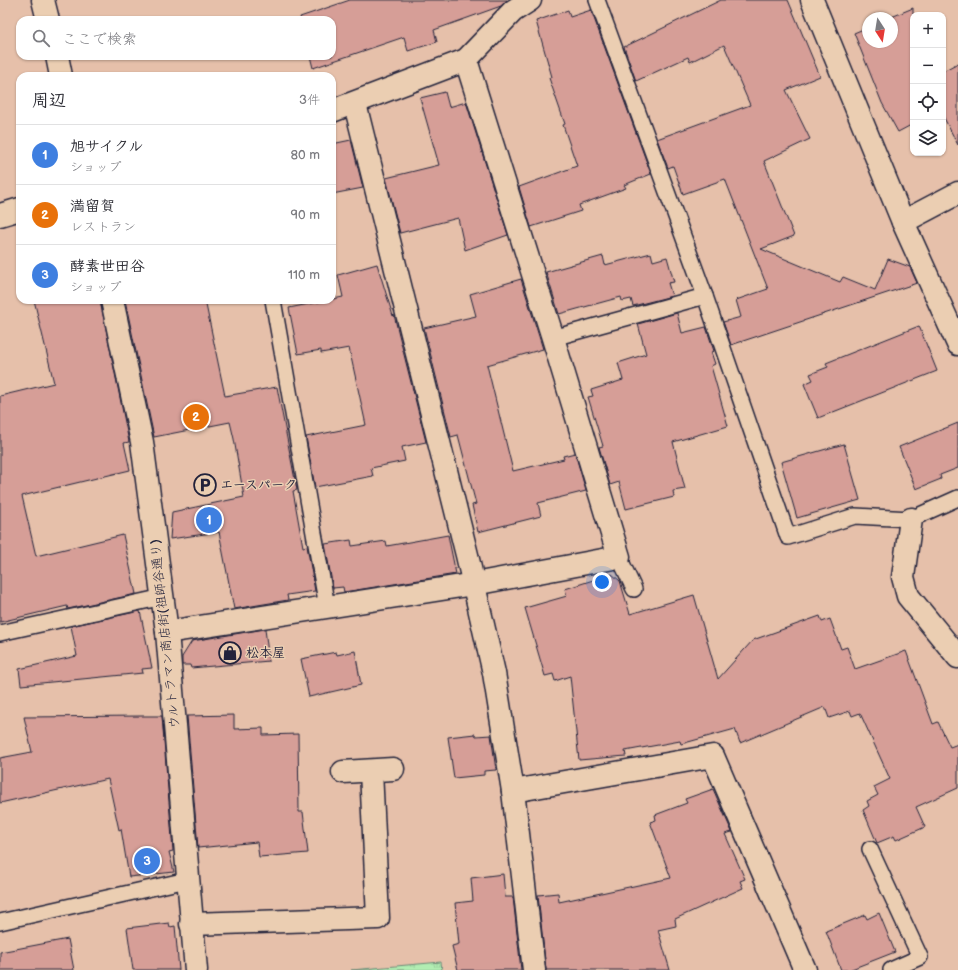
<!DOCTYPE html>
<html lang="ja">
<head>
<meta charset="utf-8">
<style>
	body { margin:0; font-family:"Balsamiq Sans","Klee One",sans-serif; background:#f7f7f7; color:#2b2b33 }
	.controls { position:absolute; right:12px; top:12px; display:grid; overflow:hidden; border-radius:8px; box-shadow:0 1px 3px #0004 }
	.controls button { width:36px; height:36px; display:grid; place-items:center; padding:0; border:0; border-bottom:1px solid #e1e1e2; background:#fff; color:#2b2b33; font:20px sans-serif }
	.compass { position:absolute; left:862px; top:12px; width:36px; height:36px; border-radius:50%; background:#fff; box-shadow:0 1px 3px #0004; rotate:168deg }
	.you { position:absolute; left:602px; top:582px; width:14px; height:14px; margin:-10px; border:3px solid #fff; border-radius:50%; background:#1a73e8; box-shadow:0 0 0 6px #1a73e833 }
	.badge { display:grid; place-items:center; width:26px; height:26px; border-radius:50%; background:#1a73e8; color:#fff; font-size:13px; font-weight:700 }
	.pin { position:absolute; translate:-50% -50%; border:2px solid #fff; box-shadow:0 1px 4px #0006 }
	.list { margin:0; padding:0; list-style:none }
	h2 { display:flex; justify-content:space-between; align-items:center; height:52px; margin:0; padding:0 16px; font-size:17px }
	h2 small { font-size:13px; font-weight:400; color:#7c7c81 }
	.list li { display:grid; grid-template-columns:26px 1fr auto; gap:12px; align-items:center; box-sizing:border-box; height:60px; padding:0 16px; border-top:1px solid #e1e1e2 }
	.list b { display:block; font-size:15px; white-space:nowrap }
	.list p { margin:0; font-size:13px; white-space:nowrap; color:#7c7c81 }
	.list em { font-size:13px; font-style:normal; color:#7c7c81 }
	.icon { flex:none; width:22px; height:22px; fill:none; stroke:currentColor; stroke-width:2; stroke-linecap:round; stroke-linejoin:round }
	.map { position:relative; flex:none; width:958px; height:970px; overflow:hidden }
	.search { position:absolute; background:#fff; box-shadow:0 1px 3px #0004; left:16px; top:16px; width:320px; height:44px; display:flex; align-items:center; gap:10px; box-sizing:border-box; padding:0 14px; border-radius:12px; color:#7c7c81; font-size:15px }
	.panel { position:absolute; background:#fff; box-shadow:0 1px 3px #0004; left:16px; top:72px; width:320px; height:232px; border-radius:12px }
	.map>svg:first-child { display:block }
	.grass { fill:url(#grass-tufts); stroke:#6a8876 }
	.building { fill:#d69e97; stroke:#22223b }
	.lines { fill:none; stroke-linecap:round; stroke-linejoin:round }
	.lane-casing { stroke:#22223b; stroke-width:18 }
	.street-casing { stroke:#22223b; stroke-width:25 }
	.lane { stroke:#ebceb2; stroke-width:15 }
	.street { stroke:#ebceb2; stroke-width:22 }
	.labels { text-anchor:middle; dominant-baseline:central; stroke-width:3; stroke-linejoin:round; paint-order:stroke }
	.poi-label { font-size:13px; font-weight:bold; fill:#22223b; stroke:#ebceb2; text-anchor:start }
	.street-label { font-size:13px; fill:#22223b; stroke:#ebceb2 }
</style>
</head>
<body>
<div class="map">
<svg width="958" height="970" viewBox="0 0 958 970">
	<defs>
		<pattern id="grass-tufts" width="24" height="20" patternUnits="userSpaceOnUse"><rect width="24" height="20" fill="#b1edb2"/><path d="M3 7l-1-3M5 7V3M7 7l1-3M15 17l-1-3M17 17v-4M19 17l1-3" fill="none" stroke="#98cb9a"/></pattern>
	</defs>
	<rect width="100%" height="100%" fill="#e6c0aa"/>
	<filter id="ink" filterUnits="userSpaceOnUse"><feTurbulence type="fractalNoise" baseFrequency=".025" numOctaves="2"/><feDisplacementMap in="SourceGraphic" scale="8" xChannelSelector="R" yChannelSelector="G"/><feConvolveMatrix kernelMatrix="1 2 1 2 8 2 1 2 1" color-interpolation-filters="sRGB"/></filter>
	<g filter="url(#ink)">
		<!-- grass -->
		<polygon class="grass" points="441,962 442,970 351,970"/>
		<!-- building -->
		<g class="building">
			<polygon points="350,0 507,0 501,6 434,30 437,42 408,51 404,37 313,68 310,56 332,56 332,20 301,20 300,17"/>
			<polygon points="721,0 788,0 820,76 786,90 810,139 764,161 794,236 761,249 840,282 843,277 875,290 888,259 910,267 917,283 731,345 723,322 741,317 736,300 768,289 725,179 683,194 673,166 668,168 657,139 750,105 724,45 690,62 688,57 636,81 624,47"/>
			<polygon points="913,8 913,124 898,132 882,103 854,33 868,27 868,42 892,42 892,18 889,18"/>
			<polygon points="568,10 570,17 591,10 651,174 624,185 626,188 579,205 581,211 531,227 519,187 577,166 563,125 565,124 549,78 552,77 536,21"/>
			<polygon points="958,63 958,145 943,116 943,71"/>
			<polygon points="445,92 449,107 466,102 508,235 465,250 458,218 400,233 386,178 439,165 420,98"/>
			<polygon points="351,140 363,188 332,194 332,144"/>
			<polygon points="651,253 653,261 667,257 674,282 668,283 672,296 633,306 631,299 622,301 621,297 559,314 546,272 603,256 605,265"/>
			<polygon points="377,264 393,316 394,315 426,442 402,447 405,461 371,468 373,476 315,487 306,437 366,425 349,348 321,353 321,350 298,354 289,308 343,297 338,275"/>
			<polygon points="521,279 543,349 487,365 513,471 564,459 563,456 575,453 586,491 538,503 541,516 478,532 472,505 476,504 458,435 451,437 424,328 476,316 470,294"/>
			<polygon points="34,300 100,300 129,442 124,443 130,470 22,496 36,556 123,535 136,594 68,609 67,606 0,622 0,396 54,383"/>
			<polygon points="125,300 205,300 225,396 277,387 297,490 293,491 303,547 307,546 315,591 287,595 288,600 234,609 219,532 170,539 172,512 244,497 234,439 230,422 154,437"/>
			<polygon points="677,313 682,333 706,327 714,351 711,352 715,364 711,366 728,426 673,442 685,489 673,491 674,497 626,509 619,482 610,485 599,447 603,446 588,397 593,396 591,390 623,380 618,363 646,354 638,324"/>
			<polygon points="919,326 937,371 818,418 804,384 813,380 810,374 828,367 826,363"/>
			<polygon points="958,423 958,468 940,475 941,479 916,489 899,447"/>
			<polygon points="844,444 860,500 797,518 781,462"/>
			<polygon points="448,535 456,574 344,592 343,587 333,588 325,544 351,540 352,546 386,541 387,546"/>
			<polygon points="612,574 620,581 630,614 694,595 718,679 753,640 820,616 822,622 830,619 841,649 847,647 855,669 906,651 933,724 938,722 950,747 958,744 958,788 916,807 925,827 896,840 894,836 877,843 863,810 869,806 867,801 878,795 874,787 890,779 860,713 852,716 850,711 829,718 825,707 740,743 735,729 681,744 680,741 625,751 626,756 579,760 570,676 555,681 553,674 545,676 525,608 567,596 565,589"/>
			<polygon points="140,611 152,668 142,669 143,673 21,685 19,669 77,656 71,626"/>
			<polygon points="265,629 269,661 191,668 190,665 182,665 182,657 192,641"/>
			<polygon points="355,651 361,685 309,697 301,659 336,652 337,655"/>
			<polygon points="234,715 234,729 263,728 263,735 298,734 299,812 303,812 308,853 259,857 257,842 198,848 187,716"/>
			<polygon points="142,716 162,716 173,851 169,852 174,872 129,877 121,829 119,830 108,779 0,803 0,758 32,752 24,717"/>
			<polygon points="475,734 476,736 491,735 496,770 484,771 484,775 454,778 448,737"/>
			<polygon points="713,789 732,832 725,834 745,879 740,881 743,888 675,919 676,926 658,930 670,970 546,970 538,895 558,893 559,902 671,878 650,822 656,820 655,815 687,803 685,799"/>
			<polygon points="503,874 505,897 513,897 521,970 458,970 452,946 459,944 455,903 473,901 471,878"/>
			<polygon points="879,913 895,952 849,970 841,970 826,931 865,915 867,919"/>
			<polygon points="169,923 170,927 175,926 179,970 133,970 127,928"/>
			<polygon points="68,939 74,970 0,970 0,952"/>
		</g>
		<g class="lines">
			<!-- lane casing -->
			<g class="lane-casing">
				<g id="lane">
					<polyline points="597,0 705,296 788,537 855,516 911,519 958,498"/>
					<polyline points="273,300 327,607"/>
					<polyline points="553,338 705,296"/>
					<polyline points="619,557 634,589"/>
					<polyline points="0,633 163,597"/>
					<polyline points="870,849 920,957 891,970"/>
					<polyline points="0,922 187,880"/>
				</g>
			</g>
			<!-- street casing -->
			<g class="street-casing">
				<g id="street">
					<polyline points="43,0 48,20"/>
					<polyline points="812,0 903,222 958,344"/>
					<polyline points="57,56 61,76"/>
					<polyline points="355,104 467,555 494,673 513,791 534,970"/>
					<polyline points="332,111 466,60 513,11 530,0"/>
					<polyline points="0,215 20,209"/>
					<polyline points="903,222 958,193"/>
					<polyline points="112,300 142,442 167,632 196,970"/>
					<polyline points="911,519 903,577 908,596 958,657"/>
					<polyline points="167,632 474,584 619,557 553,338 466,60"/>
					<polyline points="343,772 393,769"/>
					<polyline points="513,791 713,756 805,970"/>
					<polyline points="191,924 378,918 371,771"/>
				</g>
			</g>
			<!-- lane -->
			<use href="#lane" class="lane"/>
			<!-- street -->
			<use href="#street" class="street"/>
		</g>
	</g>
	<!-- icons -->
	<defs>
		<g id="parking-ring" transform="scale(1.15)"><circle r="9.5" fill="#ebceb2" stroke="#22223b" stroke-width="1.5"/><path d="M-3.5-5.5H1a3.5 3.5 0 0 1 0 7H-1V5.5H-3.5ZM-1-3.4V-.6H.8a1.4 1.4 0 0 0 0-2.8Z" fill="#22223b"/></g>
		<g id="shop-ring" transform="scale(1.15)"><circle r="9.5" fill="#ebceb2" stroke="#22223b" stroke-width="1.5"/><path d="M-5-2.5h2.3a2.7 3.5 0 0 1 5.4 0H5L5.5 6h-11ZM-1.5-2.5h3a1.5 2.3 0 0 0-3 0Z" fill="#22223b"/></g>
	</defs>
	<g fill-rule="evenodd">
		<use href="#parking-ring" x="205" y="485"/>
		<use href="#shop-ring" x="230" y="653"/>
	</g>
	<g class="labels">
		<!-- poi labels -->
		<g class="poi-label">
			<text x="220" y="485">エースパーク</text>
			<text x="246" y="653">松本屋</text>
		</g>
		<!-- street labels -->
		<g class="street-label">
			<text transform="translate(165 634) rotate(-96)">ウルトラマン商店街(祖師谷通り)</text>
		</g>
	</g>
</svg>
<div class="controls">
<button>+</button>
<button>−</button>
<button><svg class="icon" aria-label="locate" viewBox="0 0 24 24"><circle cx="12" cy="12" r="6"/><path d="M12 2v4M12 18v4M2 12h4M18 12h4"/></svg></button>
<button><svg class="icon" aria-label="layers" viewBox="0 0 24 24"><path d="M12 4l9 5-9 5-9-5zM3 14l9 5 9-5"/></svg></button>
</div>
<svg class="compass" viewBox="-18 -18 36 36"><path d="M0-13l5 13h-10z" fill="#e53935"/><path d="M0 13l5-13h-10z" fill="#7c7c81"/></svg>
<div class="you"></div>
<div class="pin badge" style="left:209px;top:520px;background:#3f7fe0">1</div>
<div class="pin badge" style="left:196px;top:417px;background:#e8710a">2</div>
<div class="pin badge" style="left:147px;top:861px;background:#3f7fe0">3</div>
<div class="search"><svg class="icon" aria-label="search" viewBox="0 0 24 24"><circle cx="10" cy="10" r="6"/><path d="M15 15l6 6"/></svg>ここで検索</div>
<section class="panel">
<h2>周辺<small>3件</small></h2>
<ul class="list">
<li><span class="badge" style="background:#3f7fe0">1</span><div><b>旭サイクル</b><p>ショップ</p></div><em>80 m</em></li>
<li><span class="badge" style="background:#e8710a">2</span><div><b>満留賀</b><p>レストラン</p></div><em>90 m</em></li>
<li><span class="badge" style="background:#3f7fe0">3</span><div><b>酵素世田谷</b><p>ショップ</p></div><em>110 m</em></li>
</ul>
</section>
</div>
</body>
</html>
